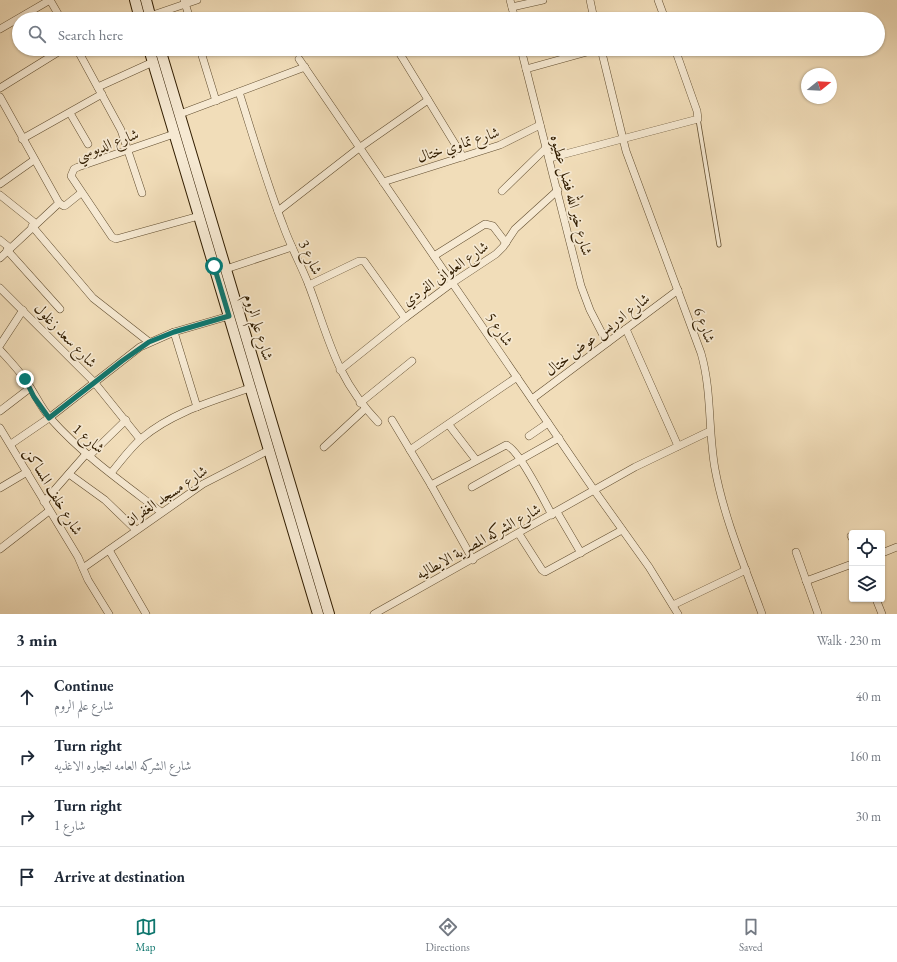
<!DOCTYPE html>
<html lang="en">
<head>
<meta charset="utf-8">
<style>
	body { margin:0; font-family:"EB Garamond",Amiri,serif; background:#f6f6f7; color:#1f2937 }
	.controls { position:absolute; right:12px; bottom:12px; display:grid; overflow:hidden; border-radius:4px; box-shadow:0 1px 3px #0004 }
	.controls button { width:36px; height:36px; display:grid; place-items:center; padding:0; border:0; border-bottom:1px solid #e0e1e3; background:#fff; color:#1f2937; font:20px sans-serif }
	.compass { position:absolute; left:801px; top:68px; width:36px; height:36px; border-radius:50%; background:#fff; box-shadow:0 1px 3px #0004; rotate:72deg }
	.stop { position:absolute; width:12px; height:12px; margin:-9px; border:3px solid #0f766e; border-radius:50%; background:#fff }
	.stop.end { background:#0f766e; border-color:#fff; box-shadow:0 1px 4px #0008 }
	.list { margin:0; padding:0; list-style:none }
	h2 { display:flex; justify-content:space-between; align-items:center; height:52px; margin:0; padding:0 16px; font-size:17px }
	h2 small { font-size:13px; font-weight:400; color:#747a83 }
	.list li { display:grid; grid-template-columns:26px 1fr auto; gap:12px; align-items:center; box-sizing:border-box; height:60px; padding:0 16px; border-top:1px solid #e0e1e3 }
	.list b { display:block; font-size:15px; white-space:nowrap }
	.list p { margin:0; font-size:13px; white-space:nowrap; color:#747a83 }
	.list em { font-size:13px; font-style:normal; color:#747a83 }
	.icon { flex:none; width:22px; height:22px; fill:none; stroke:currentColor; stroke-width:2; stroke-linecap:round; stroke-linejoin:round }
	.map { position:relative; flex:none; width:897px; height:614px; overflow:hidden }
	.search { position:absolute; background:#fff; box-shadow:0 1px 3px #0004; left:12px; right:12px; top:12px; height:44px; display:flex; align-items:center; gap:10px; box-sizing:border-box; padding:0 14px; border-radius:22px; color:#747a83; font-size:15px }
	.sheet { height:292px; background:#fff }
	nav { display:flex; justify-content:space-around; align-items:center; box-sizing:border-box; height:56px; border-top:1px solid #e0e1e3; background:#fff; font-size:11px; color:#747a83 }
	nav a { display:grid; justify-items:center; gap:2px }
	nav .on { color:#0f766e }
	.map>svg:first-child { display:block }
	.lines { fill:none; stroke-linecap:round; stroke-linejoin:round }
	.lane-casing { stroke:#614d2f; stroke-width:5 }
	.street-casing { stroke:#614d2f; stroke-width:8 }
	.secondary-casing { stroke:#311d01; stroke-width:12 }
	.lane { stroke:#f6e9d2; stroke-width:3.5 }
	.street { stroke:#f6e9d2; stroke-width:7 }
	.secondary { stroke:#f6e9d2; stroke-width:10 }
	.route { stroke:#0f766e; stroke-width:5 }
	.labels { text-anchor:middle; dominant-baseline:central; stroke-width:3.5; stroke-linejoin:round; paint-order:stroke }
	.street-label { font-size:15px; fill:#311d01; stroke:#f6e9d2 }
</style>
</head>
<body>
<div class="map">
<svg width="897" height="614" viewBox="0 0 897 614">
	<rect width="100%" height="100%" fill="#f1ddb9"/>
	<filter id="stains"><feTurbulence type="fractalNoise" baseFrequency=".005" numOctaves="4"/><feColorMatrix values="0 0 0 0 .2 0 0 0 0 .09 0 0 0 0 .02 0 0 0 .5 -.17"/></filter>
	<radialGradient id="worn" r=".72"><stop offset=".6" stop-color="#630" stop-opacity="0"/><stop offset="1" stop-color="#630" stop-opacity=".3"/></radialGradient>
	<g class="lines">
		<!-- lane casing -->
		<g class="lane-casing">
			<polyline id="lane" points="698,119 719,245"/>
		</g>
		<!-- street casing -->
		<g class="street-casing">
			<g id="street">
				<polyline points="50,0 61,19"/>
				<polyline points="184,0 190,19"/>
				<polyline points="510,0 515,19"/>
				<polyline points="590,0 594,19"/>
				<polyline points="658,0 665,19"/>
				<polyline points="512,7 543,0"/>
				<polyline points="150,16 197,0"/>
				<polyline points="126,19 139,14"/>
				<polyline points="0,29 50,0"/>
				<polyline points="77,49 121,130 142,193"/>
				<polyline points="200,49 216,101"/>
				<polyline points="397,49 463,157"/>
				<polyline points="521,49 581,286 590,310 607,343"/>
				<path d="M601 49 626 151 701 353C712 391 708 430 715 469 724 518 745 567 762 614"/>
				<polyline points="299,59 594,490 649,567 678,614"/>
				<polyline points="526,69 598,49"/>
				<polyline points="98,87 153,62"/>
				<polyline points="0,88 63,49"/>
				<path d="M239 92C253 136 266 181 283 225 290 245 300 263 308 283 329 338 335 377 378 422"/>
				<polyline points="0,97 59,203 64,206 66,205 81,193"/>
				<polyline points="70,113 88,144"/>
				<polyline points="180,114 305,67"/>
				<polyline points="174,134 78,167 74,169 71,176 112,237 116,239 199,216"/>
				<polyline points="22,139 102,94"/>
				<polyline points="550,158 698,119 697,111 675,49"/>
				<polyline points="383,182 500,145 540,125"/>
				<polyline points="0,184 34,160"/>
				<polyline points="502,191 546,148"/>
				<polyline points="0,195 35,223"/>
				<polyline points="278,211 359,148 428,100"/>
				<polyline points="32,226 93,298 149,342"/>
				<polyline points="0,240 10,248"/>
				<polyline points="7,250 60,309"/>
				<polyline points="434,256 485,224 493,226 506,243"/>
				<polyline points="0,258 59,203"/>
				<polyline points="226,269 292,247"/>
				<polyline points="309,285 359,261 364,261 405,318"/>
				<polyline points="0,288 94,382 140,439"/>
				<polyline points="626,329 678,446"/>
				<polyline points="174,332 197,407"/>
				<polyline points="0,345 23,310"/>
				<path d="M0 350C9 360 19 370 26 381 35 393 40 407 51 419 83 455 123 483 161 512"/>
				<polyline points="340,370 405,318 452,283 496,254 503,247 515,229 558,190"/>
				<polyline points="532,399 678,290"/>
				<polyline points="360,403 412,361"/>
				<polyline points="0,411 30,388"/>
				<polyline points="392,420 431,485 473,560"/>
				<polyline points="449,425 476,460"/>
				<polyline points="0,428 78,557 88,580 109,614"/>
				<polyline points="529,436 548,423"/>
				<polyline points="11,444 49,418 140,347 174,332 229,316"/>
				<polyline points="324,447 365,409"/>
				<polyline points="410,450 517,377"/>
				<polyline points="89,456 126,420"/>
				<path d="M111 473C121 461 130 448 142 438 173 412 213 401 250 388"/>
				<polyline points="69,474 105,500 136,530"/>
				<path d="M431 485 506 445C518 448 545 502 552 515"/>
				<polyline points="472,487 559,438"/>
				<polyline points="0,488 27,472"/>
				<polyline points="44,502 86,454"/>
				<polyline points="557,512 581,553"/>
				<polyline points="519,534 542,570 545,572 622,530"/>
				<polyline points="851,536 852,538"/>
				<polyline points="0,549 49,511"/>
				<polyline points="109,550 146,614"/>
				<polyline points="796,552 818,614"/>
				<polyline points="882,553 897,547"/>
				<polyline points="83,568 203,484 269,450"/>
				<polyline points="806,581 852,564"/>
				<polyline points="876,599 882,614"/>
				<polyline points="673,605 746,570"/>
				<polyline points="374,614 635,467 710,431"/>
			</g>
		</g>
		<!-- secondary casing -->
		<g class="secondary-casing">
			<g id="secondary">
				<polyline points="135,0 140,19"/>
				<polyline points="146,0 151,19"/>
				<polyline points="149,49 318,614"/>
				<polyline points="160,49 329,614"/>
			</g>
		</g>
		<!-- lane -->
		<use href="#lane" class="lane"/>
		<!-- street -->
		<use href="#street" class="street"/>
		<!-- secondary -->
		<use href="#secondary" class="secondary"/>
	</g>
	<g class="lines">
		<!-- route -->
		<polyline class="route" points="25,379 34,397 49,418 122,361 149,342 174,332 229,316 214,266"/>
	</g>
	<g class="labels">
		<!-- street labels -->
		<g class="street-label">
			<text transform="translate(107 144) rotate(-20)">شارع الديوسي</text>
			<text transform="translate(458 144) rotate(-18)">شارع تماوي ختال</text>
			<text transform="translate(572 195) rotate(75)">شارع خير الله فضل عطيوه</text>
			<text transform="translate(311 257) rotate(66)">شارع 3</text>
			<text transform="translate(445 273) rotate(-35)">شارع العلوانى الفردي</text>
			<text transform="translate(705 325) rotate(70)">شارع 6</text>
			<text transform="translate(259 327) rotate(73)">شارع علم الروم</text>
			<text transform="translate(500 329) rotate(56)">شارع 5</text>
			<text transform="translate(597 334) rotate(-37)">شارع ادريس عوض ختال</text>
			<text transform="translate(66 335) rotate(46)">شارع سعد زغلول</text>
			<text transform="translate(89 438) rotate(41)">شارع 1</text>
			<text transform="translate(54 491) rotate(59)">شارع خلف المساكن</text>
			<text transform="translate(166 495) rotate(-34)">شارع مسجد الغفران</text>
			<text transform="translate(478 541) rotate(-29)">شارع الشركه المصرية الايطاليه</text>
		</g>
	</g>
	<rect width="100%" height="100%" filter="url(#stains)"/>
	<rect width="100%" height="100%" fill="url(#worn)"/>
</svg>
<div class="controls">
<button><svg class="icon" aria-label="locate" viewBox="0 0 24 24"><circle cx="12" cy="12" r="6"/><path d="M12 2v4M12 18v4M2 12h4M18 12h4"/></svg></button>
<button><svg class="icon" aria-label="layers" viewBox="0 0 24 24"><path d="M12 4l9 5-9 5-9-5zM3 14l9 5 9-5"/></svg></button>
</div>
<svg class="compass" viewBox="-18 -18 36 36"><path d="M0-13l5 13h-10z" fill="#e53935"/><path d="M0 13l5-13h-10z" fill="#747a83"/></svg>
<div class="stop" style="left:214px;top:266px"></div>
<div class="stop end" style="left:25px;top:379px"></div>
<div class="search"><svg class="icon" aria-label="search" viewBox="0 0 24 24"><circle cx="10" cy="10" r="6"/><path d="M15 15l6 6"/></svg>Search here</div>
</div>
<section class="sheet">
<h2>3 min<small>Walk · 230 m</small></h2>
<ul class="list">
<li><svg class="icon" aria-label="ahead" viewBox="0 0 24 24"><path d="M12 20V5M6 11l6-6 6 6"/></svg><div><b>Continue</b><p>شارع علم الروم</p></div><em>40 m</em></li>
<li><svg class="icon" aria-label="right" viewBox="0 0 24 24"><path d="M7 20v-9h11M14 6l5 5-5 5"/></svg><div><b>Turn right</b><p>شارع الشركه العامه لتجاره الاغذيه</p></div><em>160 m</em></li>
<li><svg class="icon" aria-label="right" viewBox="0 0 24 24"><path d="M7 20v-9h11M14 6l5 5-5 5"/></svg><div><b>Turn right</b><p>شارع 1</p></div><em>30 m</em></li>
<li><svg class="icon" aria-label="arrive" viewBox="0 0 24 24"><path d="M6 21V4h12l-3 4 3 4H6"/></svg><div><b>Arrive at destination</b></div></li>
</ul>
</section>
<nav>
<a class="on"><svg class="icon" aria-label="map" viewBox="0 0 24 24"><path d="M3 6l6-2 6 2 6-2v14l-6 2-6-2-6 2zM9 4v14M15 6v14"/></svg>Map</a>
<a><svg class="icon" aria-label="directions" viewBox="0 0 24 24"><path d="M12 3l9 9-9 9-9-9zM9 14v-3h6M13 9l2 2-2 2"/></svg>Directions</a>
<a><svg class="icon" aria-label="saved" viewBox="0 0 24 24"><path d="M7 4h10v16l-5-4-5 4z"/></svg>Saved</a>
</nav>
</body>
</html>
